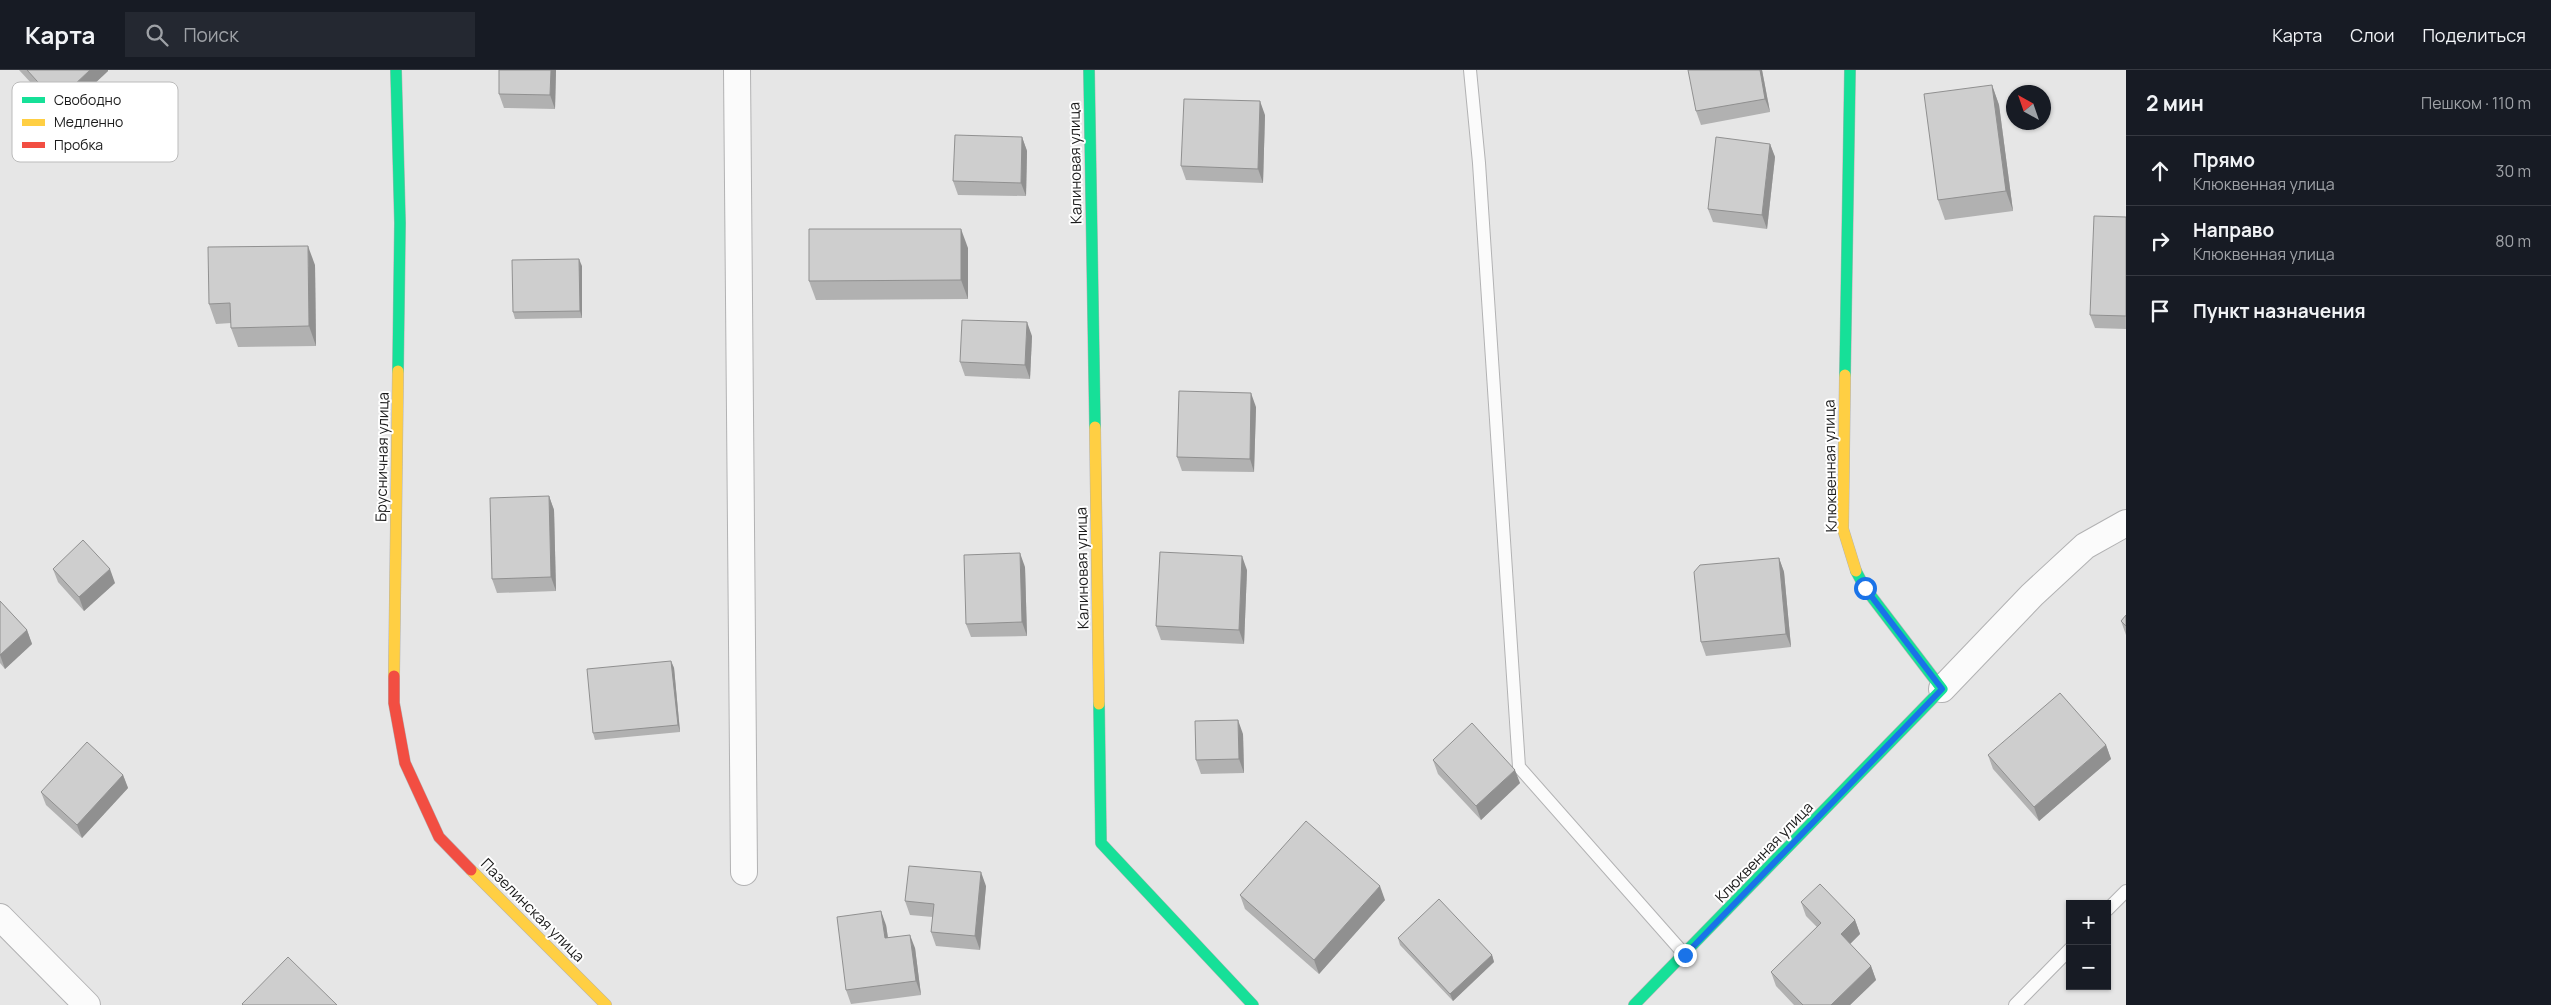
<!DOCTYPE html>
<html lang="ru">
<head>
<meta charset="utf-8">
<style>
	body { margin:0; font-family:Manrope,sans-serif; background:#242831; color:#f1f3f6 }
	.controls { position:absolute; right:15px; bottom:15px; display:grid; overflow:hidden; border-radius:0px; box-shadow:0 1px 4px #0004 }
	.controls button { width:45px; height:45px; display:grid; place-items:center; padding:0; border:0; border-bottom:1px solid #363941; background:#171b24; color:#f1f3f6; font:25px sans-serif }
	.compass { position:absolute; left:2006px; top:15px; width:45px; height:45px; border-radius:50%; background:#171b24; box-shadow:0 1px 4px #0004; rotate:320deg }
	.stop { position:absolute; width:15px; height:15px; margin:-11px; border:4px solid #1a73e8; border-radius:50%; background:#fff }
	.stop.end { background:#1a73e8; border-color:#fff; box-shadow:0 1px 5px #0008 }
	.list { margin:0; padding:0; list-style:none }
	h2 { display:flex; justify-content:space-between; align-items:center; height:65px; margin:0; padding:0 20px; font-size:21px }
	h2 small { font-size:16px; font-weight:400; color:#9ea1a6 }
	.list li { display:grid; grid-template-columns:32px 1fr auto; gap:15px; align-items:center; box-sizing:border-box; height:70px; padding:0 20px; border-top:1px solid #363941 }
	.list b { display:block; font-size:19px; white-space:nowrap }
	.list p { margin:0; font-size:16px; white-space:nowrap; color:#9ea1a6 }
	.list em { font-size:16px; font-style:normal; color:#9ea1a6 }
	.icon { flex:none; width:28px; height:28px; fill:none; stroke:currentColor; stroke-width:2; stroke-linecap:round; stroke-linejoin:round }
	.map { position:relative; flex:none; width:2126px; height:935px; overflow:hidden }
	header { display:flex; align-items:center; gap:30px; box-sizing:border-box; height:70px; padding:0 25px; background:#171b24; border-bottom:1px solid #363941 }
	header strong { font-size:24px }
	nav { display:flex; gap:28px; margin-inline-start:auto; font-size:18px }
	.search { width:350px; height:45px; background:#242831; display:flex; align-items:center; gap:12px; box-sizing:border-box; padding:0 18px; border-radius:0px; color:#9ea1a6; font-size:19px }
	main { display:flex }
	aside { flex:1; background:#171b24 }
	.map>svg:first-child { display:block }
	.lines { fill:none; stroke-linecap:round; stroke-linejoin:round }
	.lane-casing { stroke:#b2b2b3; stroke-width:14 }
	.street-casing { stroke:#b2b2b3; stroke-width:28 }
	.fast-casing { stroke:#b2b2b3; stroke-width:12 }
	.slow-casing { stroke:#b2b2b3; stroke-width:12 }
	.jam-casing { stroke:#b2b2b3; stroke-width:12 }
	.lane { stroke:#fbfbfb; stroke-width:12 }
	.street { stroke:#fbfbfb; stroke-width:26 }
	.fast { stroke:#16e098; stroke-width:11 }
	.slow { stroke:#ffcf43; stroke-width:11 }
	.jam { stroke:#f24e42; stroke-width:11 }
	.wall { fill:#b1b1b1 }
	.shaded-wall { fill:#909090 }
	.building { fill:#cecece; stroke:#909090 }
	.route { stroke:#1a73e8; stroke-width:6 }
	.labels { text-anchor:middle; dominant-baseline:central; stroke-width:4; stroke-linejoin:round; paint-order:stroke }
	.street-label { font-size:15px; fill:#1b1b1b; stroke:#fff }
	.key { fill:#fff; stroke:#bbb; stroke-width:1 }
	.key-label { font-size:14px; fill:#1b1b1b }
</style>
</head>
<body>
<header>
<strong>Карта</strong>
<div class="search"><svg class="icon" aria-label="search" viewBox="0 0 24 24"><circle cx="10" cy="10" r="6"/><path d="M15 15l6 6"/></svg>Поиск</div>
<nav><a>Карта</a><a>Слои</a><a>Поделиться</a></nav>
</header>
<main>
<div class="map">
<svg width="2126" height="935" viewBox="0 0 2126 935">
	<rect width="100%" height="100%" fill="#e6e6e6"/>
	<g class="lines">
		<!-- lane casing -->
		<g class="lane-casing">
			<g id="lane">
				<polyline points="1470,0 1479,93 1519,697 1685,885"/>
				<polyline points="2107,840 2126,821"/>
				<polyline points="2015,935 2070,879"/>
			</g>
		</g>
		<!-- street casing -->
		<g class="street-casing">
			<g id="street">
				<polyline points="737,0 744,802"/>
				<polyline points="1942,619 2032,525 2085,476 2126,453"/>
				<polyline points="0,847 87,935"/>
			</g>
		</g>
		<!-- fast casing -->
		<g class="fast-casing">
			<g id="fast">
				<polyline points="396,0 400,153 398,301"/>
				<polyline points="1089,0 1095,357"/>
				<polyline points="1845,305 1850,0"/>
				<polyline points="1099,634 1101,773 1253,935"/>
				<polyline points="1634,935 1942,619 1865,518 1856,501"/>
			</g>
		</g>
		<!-- slow casing -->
		<g class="slow-casing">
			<g id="slow">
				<polyline points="1845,305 1843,459 1856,501"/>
				<polyline points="1095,357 1099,634"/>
				<polyline points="394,606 398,301"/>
				<polyline points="471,800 606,935"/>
			</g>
		</g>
		<!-- jam casing -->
		<g class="jam-casing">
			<polyline id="jam" points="394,606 394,633 405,693 439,767 471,800"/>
		</g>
		<!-- lane -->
		<use href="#lane" class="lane"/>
		<!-- street -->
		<use href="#street" class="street"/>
		<!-- fast -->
		<use href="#fast" class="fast"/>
		<!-- slow -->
		<use href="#slow" class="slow"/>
		<!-- jam -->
		<use href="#jam" class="jam"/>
	</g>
	<!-- wall -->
	<g class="wall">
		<polygon points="19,0 108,0 108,1 61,45"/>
		<polygon points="499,0 556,0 555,39 504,38 499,24"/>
		<polygon points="1762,0 1770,42 1701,55 1696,41"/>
		<polygon points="1992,15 1999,35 2013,141 1945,150 1938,130"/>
		<polygon points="1265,45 1263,113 1186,110 1181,96"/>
		<polygon points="1022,67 1027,81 1026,126 958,125 953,111"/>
		<polygon points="1770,74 1775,87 1767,159 1713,152 1708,139"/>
		<polygon points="2126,147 2126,259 2095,258 2090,245"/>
		<polygon points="968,178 968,229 816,230 809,211"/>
		<polygon points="315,195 316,276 238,277 231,258 231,253 216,254 209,234"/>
		<polygon points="582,196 582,248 515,249 513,242"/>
		<polygon points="1032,266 1030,309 965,306 960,292"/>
		<polygon points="1256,337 1254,402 1182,401 1177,387"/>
		<polygon points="549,426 554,440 556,521 497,523 492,509"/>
		<polygon points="1779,488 1784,502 1791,577 1706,586 1701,572"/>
		<polygon points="1025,497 1027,566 971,567 966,554"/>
		<polygon points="53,499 115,513 84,541 58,512"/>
		<polygon points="1247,500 1244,574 1161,570 1156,556"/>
		<polygon points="0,531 27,560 32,574 5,599 0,593"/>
		<polygon points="2126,545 2126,565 2121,551"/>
		<polygon points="671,591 674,598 680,662 595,670 593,663"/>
		<polygon points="1243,664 1244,703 1201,704 1196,690"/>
		<polygon points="2106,675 2111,689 2039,751 1993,699 1988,685"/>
		<polygon points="1433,690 1520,713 1481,750 1438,704"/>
		<polygon points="123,705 128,718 82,768 46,735 41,722"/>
		<polygon points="986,816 980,880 936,876 931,862 933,847 910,845 905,831"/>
		<polygon points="1240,825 1385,830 1319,904 1245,839"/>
		<polygon points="1801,832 1855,850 1860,864 1850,874 1871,896 1876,910 1850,935 1794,935 1776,916 1771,902 1817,857 1806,846"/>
		<polygon points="886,855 888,868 915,878 921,925 851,934 846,920"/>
		<polygon points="1398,868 1492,885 1494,892 1453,931 1400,875"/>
	</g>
	<!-- shaded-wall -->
	<g class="shaded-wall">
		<polygon points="90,0 108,0 108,1 61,45 56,32"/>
		<polygon points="551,0 556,0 555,39 550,25"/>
		<polygon points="1760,0 1762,0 1770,42 1765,29"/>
		<polygon points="1992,15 1999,35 2013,141 2006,121"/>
		<polygon points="1260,31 1265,45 1263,113 1258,99"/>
		<polygon points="1022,67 1027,81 1026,126 1021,113"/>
		<polygon points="1770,74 1775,87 1767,159 1762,145"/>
		<polygon points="961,159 968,178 968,229 961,210"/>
		<polygon points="308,176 315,195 316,276 309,256"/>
		<polygon points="579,189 582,196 582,248 580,241"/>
		<polygon points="1027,252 1032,266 1030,309 1025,295"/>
		<polygon points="1251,323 1256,337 1254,402 1250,389"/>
		<polygon points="549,426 554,440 556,521 551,507"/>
		<polygon points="1020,483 1025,497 1027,566 1022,552"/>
		<polygon points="1242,486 1247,500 1244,574 1239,560"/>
		<polygon points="1779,488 1784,502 1791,577 1786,564"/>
		<polygon points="110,499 115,513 84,541 79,527"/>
		<polygon points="27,560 32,574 5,599 0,585"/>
		<polygon points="671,591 674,598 680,662 678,655"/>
		<polygon points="1238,650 1243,664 1244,703 1239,689"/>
		<polygon points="2106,675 2111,689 2039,751 2034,737"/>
		<polygon points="1515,700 1520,713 1481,750 1476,736"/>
		<polygon points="123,705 128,718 82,768 77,755"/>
		<polygon points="981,802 986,816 980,880 975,866"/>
		<polygon points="1380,816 1385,830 1319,904 1314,890"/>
		<polygon points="881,841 886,855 890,882 885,868"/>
		<polygon points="1855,850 1860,864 1846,878 1841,864"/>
		<polygon points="910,865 915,878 921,925 916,911"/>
		<polygon points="1492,885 1494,892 1453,931 1450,924"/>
		<polygon points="1871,896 1876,910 1850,935 1831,935"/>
	</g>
	<!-- building -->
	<g class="building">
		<polygon points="27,0 90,0 56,32"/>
		<polygon points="499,0 551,0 550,25 499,24"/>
		<polygon points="1688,0 1760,0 1765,29 1696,41"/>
		<polygon points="1992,15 2006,121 1938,130 1924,24"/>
		<polygon points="1184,29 1260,31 1258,99 1181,96"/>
		<polygon points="955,65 1022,67 1021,113 953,111"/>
		<polygon points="1716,67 1770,74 1762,145 1708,139"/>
		<polygon points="2094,146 2126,147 2126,246 2090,245"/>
		<polygon points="809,159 961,159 961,210 809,211"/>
		<polygon points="308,176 309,256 231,258 230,233 209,234 208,177"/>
		<polygon points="579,189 580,241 513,242 512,190"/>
		<polygon points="962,250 1027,252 1025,295 960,292"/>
		<polygon points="1179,321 1251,323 1250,389 1177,387"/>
		<polygon points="549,426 551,507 492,509 490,428"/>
		<polygon points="83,470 110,499 79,527 53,499"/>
		<polygon points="1160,482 1242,486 1239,560 1156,556"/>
		<polygon points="1020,483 1022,552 966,554 964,485"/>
		<polygon points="1779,488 1786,564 1701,572 1694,502 1700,495"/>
		<polygon points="0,531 27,560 0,585"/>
		<polygon points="2126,545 2126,556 2121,551"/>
		<polygon points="671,591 678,655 593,663 587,599"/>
		<polygon points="2060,623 2106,675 2034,737 1988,685"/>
		<polygon points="1238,650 1239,689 1196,690 1195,651"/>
		<polygon points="1472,653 1515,700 1476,736 1433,690"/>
		<polygon points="87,672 123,705 77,755 41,722"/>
		<polygon points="1306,751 1380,816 1314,890 1240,825"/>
		<polygon points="909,796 981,802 975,866 931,862 934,834 905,831"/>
		<polygon points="1820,814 1855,850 1841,864 1871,896 1831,935 1803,935 1771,902 1821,853 1801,832"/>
		<polygon points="1439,829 1492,885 1450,924 1398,868"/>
		<polygon points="881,841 885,868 910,865 916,911 846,920 837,847"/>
		<polygon points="288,887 337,935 243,935 242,934"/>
	</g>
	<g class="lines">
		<!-- route -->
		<polyline class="route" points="1685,885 1942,619 1865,518"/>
	</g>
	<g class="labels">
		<!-- street labels -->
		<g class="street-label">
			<text transform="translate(1075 93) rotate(-91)">Калиновая улица</text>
			<text transform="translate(382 387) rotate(-89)">Брусничная улица</text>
			<text transform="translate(1830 396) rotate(-91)">Клюквенная улица</text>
			<text transform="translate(1082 498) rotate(-91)">Калиновая улица</text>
			<text transform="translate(1764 782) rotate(-46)">Клюквенная улица</text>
			<text transform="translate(533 840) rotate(45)">Пазелинская улица</text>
		</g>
	</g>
	<!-- legend -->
	<rect x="12" y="12" width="166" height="80" rx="8" class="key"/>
	<rect x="22" y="27" width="23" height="6" fill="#16e098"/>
	<rect x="22" y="49" width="23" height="7" fill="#ffcf43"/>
	<rect x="22" y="72" width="23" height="6" fill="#f24e42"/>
	<g class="key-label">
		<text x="54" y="35">Свободно</text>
		<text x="54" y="57">Медленно</text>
		<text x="54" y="80">Пробка</text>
	</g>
</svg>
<div class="controls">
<button>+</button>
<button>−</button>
</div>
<svg class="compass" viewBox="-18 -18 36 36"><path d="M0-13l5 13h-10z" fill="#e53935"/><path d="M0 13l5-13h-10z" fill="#9ea1a6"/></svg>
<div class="stop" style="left:1865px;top:518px"></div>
<div class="stop end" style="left:1685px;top:885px"></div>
</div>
<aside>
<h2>2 мин<small>Пешком · 110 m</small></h2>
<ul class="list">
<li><svg class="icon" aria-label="ahead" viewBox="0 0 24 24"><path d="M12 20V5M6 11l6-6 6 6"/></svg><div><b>Прямо</b><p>Клюквенная улица</p></div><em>30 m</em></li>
<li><svg class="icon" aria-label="right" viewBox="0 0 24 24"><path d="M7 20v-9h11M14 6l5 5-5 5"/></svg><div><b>Направо</b><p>Клюквенная улица</p></div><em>80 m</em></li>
<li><svg class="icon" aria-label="arrive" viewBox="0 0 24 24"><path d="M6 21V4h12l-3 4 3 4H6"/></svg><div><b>Пункт назначения</b></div></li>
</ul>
</aside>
</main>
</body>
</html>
